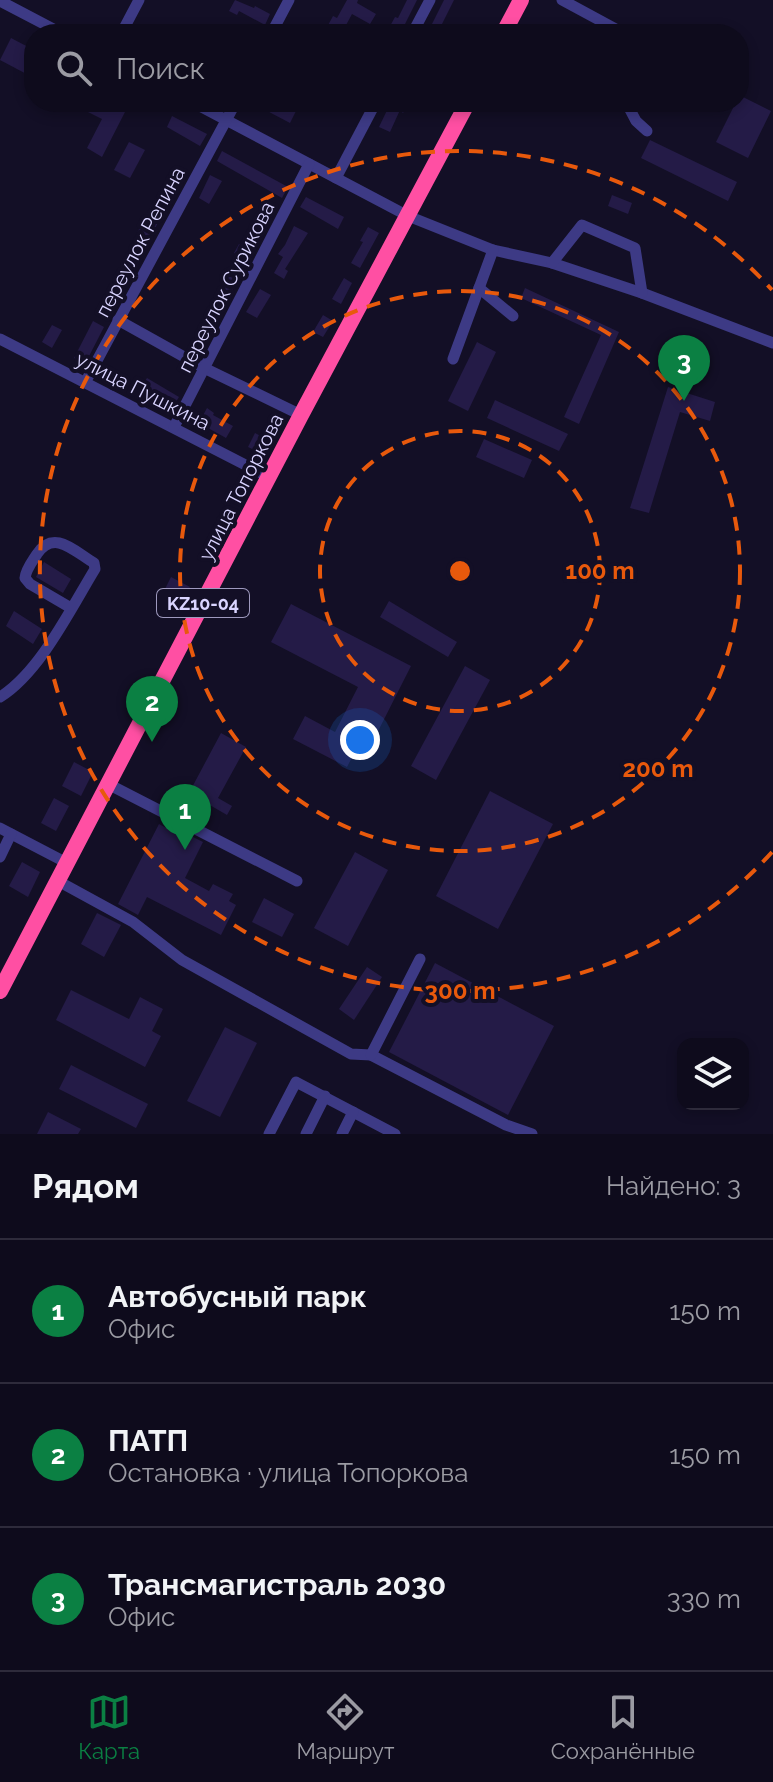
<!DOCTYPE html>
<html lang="ru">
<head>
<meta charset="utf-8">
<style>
	body { margin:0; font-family:Raleway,sans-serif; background:#1c1929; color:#f1f3f6 }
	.controls { position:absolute; right:24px; bottom:24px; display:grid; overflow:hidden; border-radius:16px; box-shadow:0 4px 12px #0003 }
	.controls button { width:72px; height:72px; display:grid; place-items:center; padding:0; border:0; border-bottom:2px solid #2e2b3b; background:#0e0b1c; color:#f1f3f6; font:40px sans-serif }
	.you { position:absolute; left:360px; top:740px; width:28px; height:28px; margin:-20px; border:6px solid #fff; border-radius:50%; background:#1a73e8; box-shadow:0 0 0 12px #1a73e833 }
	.badge { display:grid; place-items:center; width:52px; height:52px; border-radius:50%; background:#0b8043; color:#fff; font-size:26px; font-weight:700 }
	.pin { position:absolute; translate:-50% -66px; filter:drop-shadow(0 2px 4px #0008) }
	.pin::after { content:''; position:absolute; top:42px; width:28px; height:24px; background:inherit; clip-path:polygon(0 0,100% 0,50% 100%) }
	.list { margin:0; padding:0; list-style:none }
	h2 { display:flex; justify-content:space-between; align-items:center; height:104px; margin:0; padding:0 32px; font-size:34px }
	h2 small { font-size:26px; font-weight:400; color:#9b9ba3 }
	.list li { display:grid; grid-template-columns:52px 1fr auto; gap:24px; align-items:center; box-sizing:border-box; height:144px; padding:0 32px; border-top:2px solid #2e2b3b }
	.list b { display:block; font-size:30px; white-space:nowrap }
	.list p { margin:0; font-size:26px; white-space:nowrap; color:#9b9ba3 }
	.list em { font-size:26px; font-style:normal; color:#9b9ba3 }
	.icon { flex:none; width:44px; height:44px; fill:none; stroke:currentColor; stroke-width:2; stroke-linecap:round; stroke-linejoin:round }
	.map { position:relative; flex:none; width:773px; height:1134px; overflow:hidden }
	.search { position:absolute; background:#0e0b1c; box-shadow:0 4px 12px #0003; left:24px; right:24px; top:24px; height:88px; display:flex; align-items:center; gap:20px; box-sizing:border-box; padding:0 28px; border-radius:32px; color:#9b9ba3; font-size:30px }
	.sheet { height:536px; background:#0e0b1c }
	nav { display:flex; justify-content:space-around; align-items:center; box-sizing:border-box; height:112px; border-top:2px solid #2e2b3b; background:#0e0b1c; font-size:22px; color:#9b9ba3 }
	nav a { display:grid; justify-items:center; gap:4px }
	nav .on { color:#0b8043 }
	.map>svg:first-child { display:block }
	.building { fill:#241b47 }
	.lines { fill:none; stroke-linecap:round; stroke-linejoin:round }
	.minor { stroke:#3d3a85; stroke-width:11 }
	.highway { stroke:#ff4fa3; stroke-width:16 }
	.ring { fill:none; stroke:#e8590c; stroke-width:4; stroke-dasharray:14 10 }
	.labels { text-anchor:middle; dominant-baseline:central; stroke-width:8; stroke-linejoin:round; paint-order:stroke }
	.shield { fill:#130f26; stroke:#9e99be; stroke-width:2 }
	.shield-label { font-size:18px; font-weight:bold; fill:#d9d4ff }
	.street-label { font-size:20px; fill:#d9d4ff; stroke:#130f26 }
	.centre { fill:#e8590c; stroke:#130f26; stroke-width:4 }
	.ring-label { font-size:24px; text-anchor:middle; font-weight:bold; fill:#e8590c; stroke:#130f26; stroke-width:8; stroke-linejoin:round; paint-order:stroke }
</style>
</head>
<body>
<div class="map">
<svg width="773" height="1134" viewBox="0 0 773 1134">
	<rect width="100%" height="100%" fill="#130f26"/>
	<!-- building -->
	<g class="building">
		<polygon points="235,0 254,8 255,6 270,14 265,25 239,11 237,15 229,11"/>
		<polygon points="347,0 358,0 357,3 376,14 370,24 352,14 345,27 357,34 335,34 326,29 333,16 337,18"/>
		<polygon points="407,0 417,0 400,34 389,28 395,17 398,18"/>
		<polygon points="444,0 454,0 438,32 430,28"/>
		<polygon points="11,38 34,50 34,78 0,60"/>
		<polygon points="739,95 771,111 748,158 716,142 736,102 739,102"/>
		<polygon points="68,102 106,102 125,112 102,157 87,148 102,119"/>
		<polygon points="250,102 293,102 299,105 290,123"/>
		<polygon points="386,102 404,102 408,105 403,113 400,110 390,132 379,127 390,104"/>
		<polygon points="172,116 207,134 200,146 167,127"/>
		<polygon points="650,140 737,182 728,201 641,158"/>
		<polygon points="129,142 145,150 130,178 114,170"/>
		<polygon points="222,151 288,187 282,198 217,161"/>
		<polygon points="210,175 222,181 209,204 199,198"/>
		<polygon points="159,192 170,197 150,239 137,233"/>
		<polygon points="612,195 632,203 628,214 608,206"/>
		<polygon points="306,197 344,217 338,229 300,207"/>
		<polygon points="294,226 308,233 285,269 288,271 284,279 274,273 283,257 278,254 285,245"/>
		<polygon points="368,227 379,233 360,268 351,263 363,242 360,241"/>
		<polygon points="249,232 260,238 249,261 234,253 239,244 242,246"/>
		<polygon points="231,268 242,274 226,301 215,294 220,286 221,287"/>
		<polygon points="119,271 128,276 113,307 103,302"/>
		<polygon points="344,278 352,283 341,304 332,299"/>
		<polygon points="525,288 619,332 579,424 564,417 601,335 521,298"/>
		<polygon points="260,289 271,295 257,318 246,312"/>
		<polygon points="323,315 333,321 323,337 313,332"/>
		<polygon points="93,321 104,327 85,364 74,358"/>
		<polygon points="52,325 62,330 52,348 42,342"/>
		<polygon points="477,342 496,352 468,411 448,401"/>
		<polygon points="147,378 179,397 171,410 138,391"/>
		<polygon points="668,387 715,402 710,421 680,412 649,513 630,508"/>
		<polygon points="495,400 568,434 559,451 487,418"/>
		<polygon points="207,408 214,413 213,415 233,426 226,438 199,423"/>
		<polygon points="255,433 268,440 261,453 248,447"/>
		<polygon points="484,439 532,460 524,478 476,457"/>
		<polygon points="44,562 71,579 63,593 36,577"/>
		<polygon points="171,577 190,587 178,611 159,601"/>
		<polygon points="389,601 457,642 448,657 380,617"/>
		<polygon points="291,604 411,666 369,749 359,744 347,767 293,739 305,716 335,732 358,687 271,642"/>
		<polygon points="14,611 42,629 33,644 6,626"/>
		<polygon points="465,666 490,680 436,780 411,766"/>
		<polygon points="221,733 246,747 218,798 232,806 227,815 189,793"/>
		<polygon points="74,762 93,772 81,796 62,786"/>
		<polygon points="490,791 553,824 498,929 436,896"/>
		<polygon points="54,798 69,806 56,831 41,823"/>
		<polygon points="159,824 181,836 183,832 203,842 185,878 209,891 213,884 233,894 229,901 236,905 221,935 147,897 138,915 118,904"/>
		<polygon points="355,852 388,870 348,946 314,928"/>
		<polygon points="22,862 40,872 28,897 9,886"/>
		<polygon points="264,898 294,914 282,937 252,922"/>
		<polygon points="97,913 121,925 104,957 81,944"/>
		<polygon points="435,963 554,1026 508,1115 389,1052"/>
		<polygon points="367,967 382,977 354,1020 339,1009"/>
		<polygon points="71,990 129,1019 140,997 163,1009 152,1031 161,1036 145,1067 56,1020"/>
		<polygon points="225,1027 257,1043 220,1117 187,1101"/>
		<polygon points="71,1065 148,1104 136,1128 59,1089"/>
		<polygon points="48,1112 81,1129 78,1134 37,1134"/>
	</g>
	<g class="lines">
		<!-- minor -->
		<g class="minor">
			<polyline points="562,0 625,34"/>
			<polyline points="0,1 63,34"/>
			<polyline points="121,34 139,0"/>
			<polyline points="271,34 289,0"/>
			<polyline points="412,34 430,0"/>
			<polyline points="192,102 408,216 493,250 552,263 642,293 773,343"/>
			<polyline points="626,102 636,121 647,131"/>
			<polyline points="336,178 376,102"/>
			<polyline points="552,263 582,225 635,248 642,293"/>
			<polyline points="479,288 513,316"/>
			<polyline points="118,320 204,368 301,415"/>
			<polyline points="0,339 269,477"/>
			<polyline points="453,359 493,250"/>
			<polyline points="86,381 236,102"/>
			<polyline points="174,427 309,164"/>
			<path d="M0 697C40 672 70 610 95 569L94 563C74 551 54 529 37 554 32 562 26 569 25 578L30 584 71 608"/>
			<polyline points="108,784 297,881"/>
			<polyline points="0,828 67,863"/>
			<polyline points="0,857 11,834"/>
			<polyline points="58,881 133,922 182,960 351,1054 371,1055 506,1125 532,1134"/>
			<polyline points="371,1055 420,959"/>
			<polyline points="269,1134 296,1082 395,1134"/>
			<polyline points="306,1134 325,1096"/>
			<polyline points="342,1134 353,1112"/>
		</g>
		<!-- highway -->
		<g class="highway">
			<polyline points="503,34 521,0"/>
			<polyline points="0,991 301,415 468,102"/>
		</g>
	</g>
	<!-- distance rings -->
	<g class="ring">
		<circle cx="460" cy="571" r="140"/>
		<circle cx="460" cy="571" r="280"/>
		<path d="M772 852A420 420 0 1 1 772 290"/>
	</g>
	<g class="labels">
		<!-- shield labels -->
		<rect class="shield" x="157" y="589" width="92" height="28" rx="6"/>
		<g class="shield-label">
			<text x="203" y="603">KZ10-04</text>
		</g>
		<!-- street labels -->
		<g class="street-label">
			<text transform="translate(140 242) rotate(-62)">переулок Репина</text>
			<text transform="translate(226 287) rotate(-63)">переулок Сурикова</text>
			<text transform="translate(143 391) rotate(27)">улица Пушкина</text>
			<text transform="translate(241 487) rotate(-63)">улица Топоркова</text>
		</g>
	</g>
	<circle cx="460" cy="571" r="12" class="centre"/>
	<g class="ring-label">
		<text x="600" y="579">100 m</text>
		<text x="658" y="777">200 m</text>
		<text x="460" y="999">300 m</text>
	</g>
</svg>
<div class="controls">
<button><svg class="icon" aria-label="layers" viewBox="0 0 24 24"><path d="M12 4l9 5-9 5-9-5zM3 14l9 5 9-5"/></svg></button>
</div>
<div class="you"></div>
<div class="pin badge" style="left:185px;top:850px">1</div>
<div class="pin badge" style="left:152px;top:742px">2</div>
<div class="pin badge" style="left:684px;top:401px">3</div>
<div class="search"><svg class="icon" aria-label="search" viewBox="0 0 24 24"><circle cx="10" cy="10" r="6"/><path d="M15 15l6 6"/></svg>Поиск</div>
</div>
<section class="sheet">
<h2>Рядом<small>Найдено: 3</small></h2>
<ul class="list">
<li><span class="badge">1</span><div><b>Автобусный парк</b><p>Офис</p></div><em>150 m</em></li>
<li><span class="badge">2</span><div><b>ПАТП</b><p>Остановка · улица Топоркова</p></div><em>150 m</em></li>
<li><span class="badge">3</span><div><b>Трансмагистраль 2030</b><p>Офис</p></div><em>330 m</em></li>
</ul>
</section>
<nav>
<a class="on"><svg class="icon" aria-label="map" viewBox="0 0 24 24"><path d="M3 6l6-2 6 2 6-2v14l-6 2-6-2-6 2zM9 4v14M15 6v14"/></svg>Карта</a>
<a><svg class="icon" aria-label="directions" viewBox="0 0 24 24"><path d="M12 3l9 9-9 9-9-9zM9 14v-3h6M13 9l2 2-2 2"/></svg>Маршрут</a>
<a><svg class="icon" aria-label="saved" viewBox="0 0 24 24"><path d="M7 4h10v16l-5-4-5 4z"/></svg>Сохранённые</a>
</nav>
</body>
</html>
